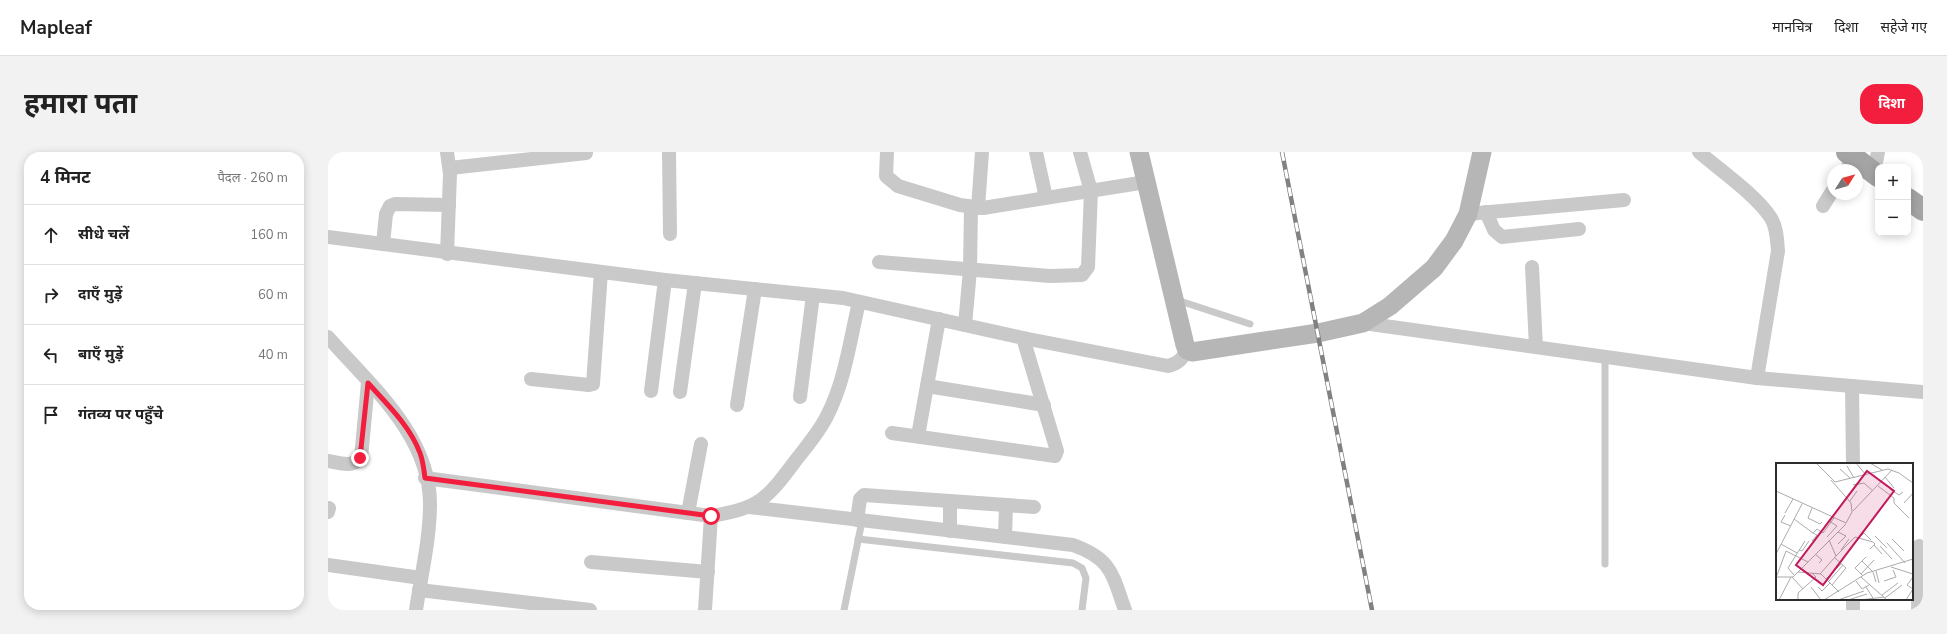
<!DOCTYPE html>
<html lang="hi">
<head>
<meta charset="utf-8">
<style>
	body { margin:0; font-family:"Nunito Sans","Noto Sans Devanagari",sans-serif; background:#f2f2f2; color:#222 }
	.controls { position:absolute; right:12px; top:12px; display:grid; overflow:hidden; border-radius:8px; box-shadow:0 2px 10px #0003 }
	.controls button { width:36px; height:36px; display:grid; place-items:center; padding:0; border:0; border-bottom:1px solid #e0e0e0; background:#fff; color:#222; font:20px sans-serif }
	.compass { position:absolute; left:1499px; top:12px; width:36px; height:36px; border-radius:50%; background:#fff; box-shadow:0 2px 10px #0003; rotate:53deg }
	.stop { position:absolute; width:12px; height:12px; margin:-9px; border:3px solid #f31e3d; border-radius:50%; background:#fff }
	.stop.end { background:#f31e3d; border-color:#fff; box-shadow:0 1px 4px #0008 }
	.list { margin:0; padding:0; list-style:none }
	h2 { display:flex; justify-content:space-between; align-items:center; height:52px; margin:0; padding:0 16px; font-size:17px }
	h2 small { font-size:13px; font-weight:400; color:#767676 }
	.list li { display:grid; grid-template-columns:26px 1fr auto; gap:12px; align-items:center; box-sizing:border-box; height:60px; padding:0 16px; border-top:1px solid #e0e0e0 }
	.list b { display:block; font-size:15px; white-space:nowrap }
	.list em { font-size:13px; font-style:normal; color:#767676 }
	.icon { flex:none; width:22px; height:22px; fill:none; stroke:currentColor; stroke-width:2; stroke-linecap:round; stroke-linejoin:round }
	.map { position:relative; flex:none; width:1595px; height:458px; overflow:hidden; border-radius:16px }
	header { display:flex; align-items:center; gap:24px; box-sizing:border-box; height:56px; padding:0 20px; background:#fff; border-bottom:1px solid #e0e0e0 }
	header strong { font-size:19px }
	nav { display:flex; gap:22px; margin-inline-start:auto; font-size:14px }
	.intro { display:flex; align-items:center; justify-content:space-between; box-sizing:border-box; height:96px; padding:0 24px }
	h1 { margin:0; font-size:28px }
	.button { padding:10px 18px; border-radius:16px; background:#f31e3d; color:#fff; font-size:14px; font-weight:700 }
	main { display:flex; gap:24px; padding:0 24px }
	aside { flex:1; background:#fff; border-radius:16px; box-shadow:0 2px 10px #0003 }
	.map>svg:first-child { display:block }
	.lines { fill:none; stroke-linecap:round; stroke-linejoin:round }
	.service { stroke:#c9c9c9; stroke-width:7 }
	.minor { stroke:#c9c9c9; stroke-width:14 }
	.secondary { stroke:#b6b6b6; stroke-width:19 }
	.primary { stroke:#a4a4a4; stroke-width:22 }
	.rail-casing { stroke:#818181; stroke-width:4.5 }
	.rail { stroke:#fff; stroke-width:3; stroke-dasharray:9; stroke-linecap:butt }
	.route { stroke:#f31e3d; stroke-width:5 }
	.inset-road { fill:none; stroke:#ababab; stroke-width:1 }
	.view { fill:#c2185b; fill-opacity:0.15; stroke:#c2185b; stroke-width:2 }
	.inset-edge { fill:none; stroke:#2c2c2c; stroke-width:2 }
</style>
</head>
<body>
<header>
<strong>Mapleaf</strong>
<nav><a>मानचित्र</a><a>दिशा</a><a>सहेजे गए</a></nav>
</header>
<div class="intro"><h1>हमारा पता</h1><a class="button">दिशा</a></div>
<main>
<aside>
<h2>4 मिनट<small>पैदल · 260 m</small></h2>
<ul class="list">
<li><svg class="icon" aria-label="ahead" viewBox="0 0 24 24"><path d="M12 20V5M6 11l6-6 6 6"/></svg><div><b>सीधे चलें</b></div><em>160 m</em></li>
<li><svg class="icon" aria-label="right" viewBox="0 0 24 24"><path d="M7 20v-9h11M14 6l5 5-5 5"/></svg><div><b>दाएँ मुड़ें</b></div><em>60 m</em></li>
<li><svg class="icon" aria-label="left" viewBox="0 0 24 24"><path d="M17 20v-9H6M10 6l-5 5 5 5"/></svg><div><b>बाएँ मुड़ें</b></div><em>40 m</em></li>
<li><svg class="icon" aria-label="arrive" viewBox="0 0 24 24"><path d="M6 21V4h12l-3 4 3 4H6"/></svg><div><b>गंतव्य पर पहुँचे</b></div></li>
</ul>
</aside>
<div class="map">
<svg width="1595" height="458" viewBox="0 0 1595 458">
	<rect width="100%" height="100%" fill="#fff"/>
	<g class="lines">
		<!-- service -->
		<g class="service">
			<polyline points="849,148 922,172"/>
			<polyline points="530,387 745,411 754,416 758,426 754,458"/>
			<polyline points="1277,412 1277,205"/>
			<polyline points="516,458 534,369"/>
		</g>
		<!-- minor -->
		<g class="minor">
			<polyline points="119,0 122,22 119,102"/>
			<polyline points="341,0 342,82"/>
			<polyline points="559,0 558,24 570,34 632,53 655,56 818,30"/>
			<polyline points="708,0 718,46"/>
			<path d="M1371 0C1393 19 1428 43 1443 66 1449 76 1449 88 1450 99L1429 226"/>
			<polyline points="122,16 258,1"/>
			<polyline points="1518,18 1526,5"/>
			<polyline points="1546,21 1550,0"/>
			<polyline points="1495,54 1505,38"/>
			<polyline points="650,56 654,0"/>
			<polyline points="1158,60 1166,78 1174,85 1251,77"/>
			<polyline points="1140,62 1296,48"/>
			<path d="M0 85 337 128 515 146 695 186 840 214C851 211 854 207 859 198"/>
			<polyline points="55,92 58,62 62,54 67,52 121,53"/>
			<polyline points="551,110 722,124 754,123 760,115 763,39 752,0"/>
			<polyline points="1204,115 1208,195"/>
			<polyline points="1035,171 1429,226 1595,240"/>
			<polyline points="637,173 642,118 643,55"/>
			<path d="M0 185C42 233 102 283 102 352 102 387 93 424 88 458"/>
			<polyline points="203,227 261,233 265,232 273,120"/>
			<polyline points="599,234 716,253"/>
			<polyline points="1524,234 1525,312"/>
			<polyline points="323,239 337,128"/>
			<polyline points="352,240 367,131"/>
			<polyline points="472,245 485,143"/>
			<polyline points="409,253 427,137"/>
			<polyline points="564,281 727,304 729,299 695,186"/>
			<polyline points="590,284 611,167"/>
			<path d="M0 309C12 311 24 316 33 306L40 231"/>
			<path d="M97 326 383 364C432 356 439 347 468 308 479 294 491 280 499 264 517 229 522 188 531 150"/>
			<path d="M421 355 745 393C784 407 784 422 797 458"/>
			<polyline points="0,360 1,356"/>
			<polyline points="360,361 373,292"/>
			<polyline points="529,368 532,347 536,343 706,355"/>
			<polyline points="622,379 622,349"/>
			<polyline points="677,385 678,353"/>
			<polyline points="263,410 380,420"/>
			<polyline points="0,413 93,426"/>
			<polyline points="91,438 262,458"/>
			<polyline points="1525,447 1525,458"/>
			<polyline points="377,458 383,364"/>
			<polyline points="1590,458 1591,394"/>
		</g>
		<!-- secondary -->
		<polyline class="secondary" points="811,0 857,193 859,198 864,200 990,181 1035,171 1062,154 1106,116 1126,89 1140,62 1154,0"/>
		<!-- primary -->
		<g class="primary">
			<polyline points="1519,0 1550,24"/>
			<polyline points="1580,47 1595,58"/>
		</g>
		<!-- rail casing -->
		<g class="rail-casing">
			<polyline id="rail" points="954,0 1044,458"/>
		</g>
		<!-- rail -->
		<use href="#rail" class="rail"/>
	</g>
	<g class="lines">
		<!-- route -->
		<path class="route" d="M32 306 40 231C59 252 82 274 92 301 95 309 96 318 97 326L383 364"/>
	</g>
	<!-- overview -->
	<g transform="translate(1448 311)">
		<rect width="137" height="137" fill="#fff"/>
		<path class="inset-road" d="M40 0 59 19 112 6 123 10 137 20M80 0 90 12M94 0 106 7M71 3 78 15M64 6 74 15M109 14 118 25M77 22 88 20 97 28M102 23 118 35V40L133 55M114 26 123 32 127 29M0 28 70 60 76 49 75 40 55 17M74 38 81 28M128 40 137 30M36 45 32 55 44 61 46 59M77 48 116 7M9 50 17 36M9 52 5 59 15 63M18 56 37 70 41 66 47 70 58 55M99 73 111 85M51 74 61 63 53 58M83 75 88 70 95 77M116 76 128 88M36 78 41 72 37 70M111 80 129 100M5 81 21 90M62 81 70 73 62 69M98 82 106 91M104 83 116 96M23 87 26 88 33 78M65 87 73 76M0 91 26 41M39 91 46 97 43 100M60 93 79 74 97 79 99 81 94 86M86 98 97 109 100 119M115 104 137 111M100 108 103 120M22 109 45 111 63 129M44 111 60 93 53 77M85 111 98 97M18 112 12 105 29 78M87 113 79 105 90 94M0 114H17L70 61M16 114 27 126M85 114 111 137M137 114 131 122 137 126M0 115 10 88 32 99M50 116 65 101M53 118 67 102M80 118 86 126 93 122M108 118 120 114 117 107M56 122 70 105 59 95M35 124 45 137M42 124 46 128 54 120M90 124 97 135M106 132 122 120M109 135 126 122M3 137 15 114M22 137V130L40 114 36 110M48 137 91 110 137 96M62 137 88 128M72 137 91 131M84 137 108 134M130 137 137 126"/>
		<path class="view" d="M91 8 118 28 47 122 20 102Z"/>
		<rect width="137" height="137" class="inset-edge"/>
	</g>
</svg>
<div class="controls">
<button>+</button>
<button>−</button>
</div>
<svg class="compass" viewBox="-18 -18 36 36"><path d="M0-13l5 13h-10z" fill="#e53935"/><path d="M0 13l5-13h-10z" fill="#767676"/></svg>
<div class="stop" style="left:383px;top:364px"></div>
<div class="stop end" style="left:32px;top:306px"></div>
</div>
</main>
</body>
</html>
